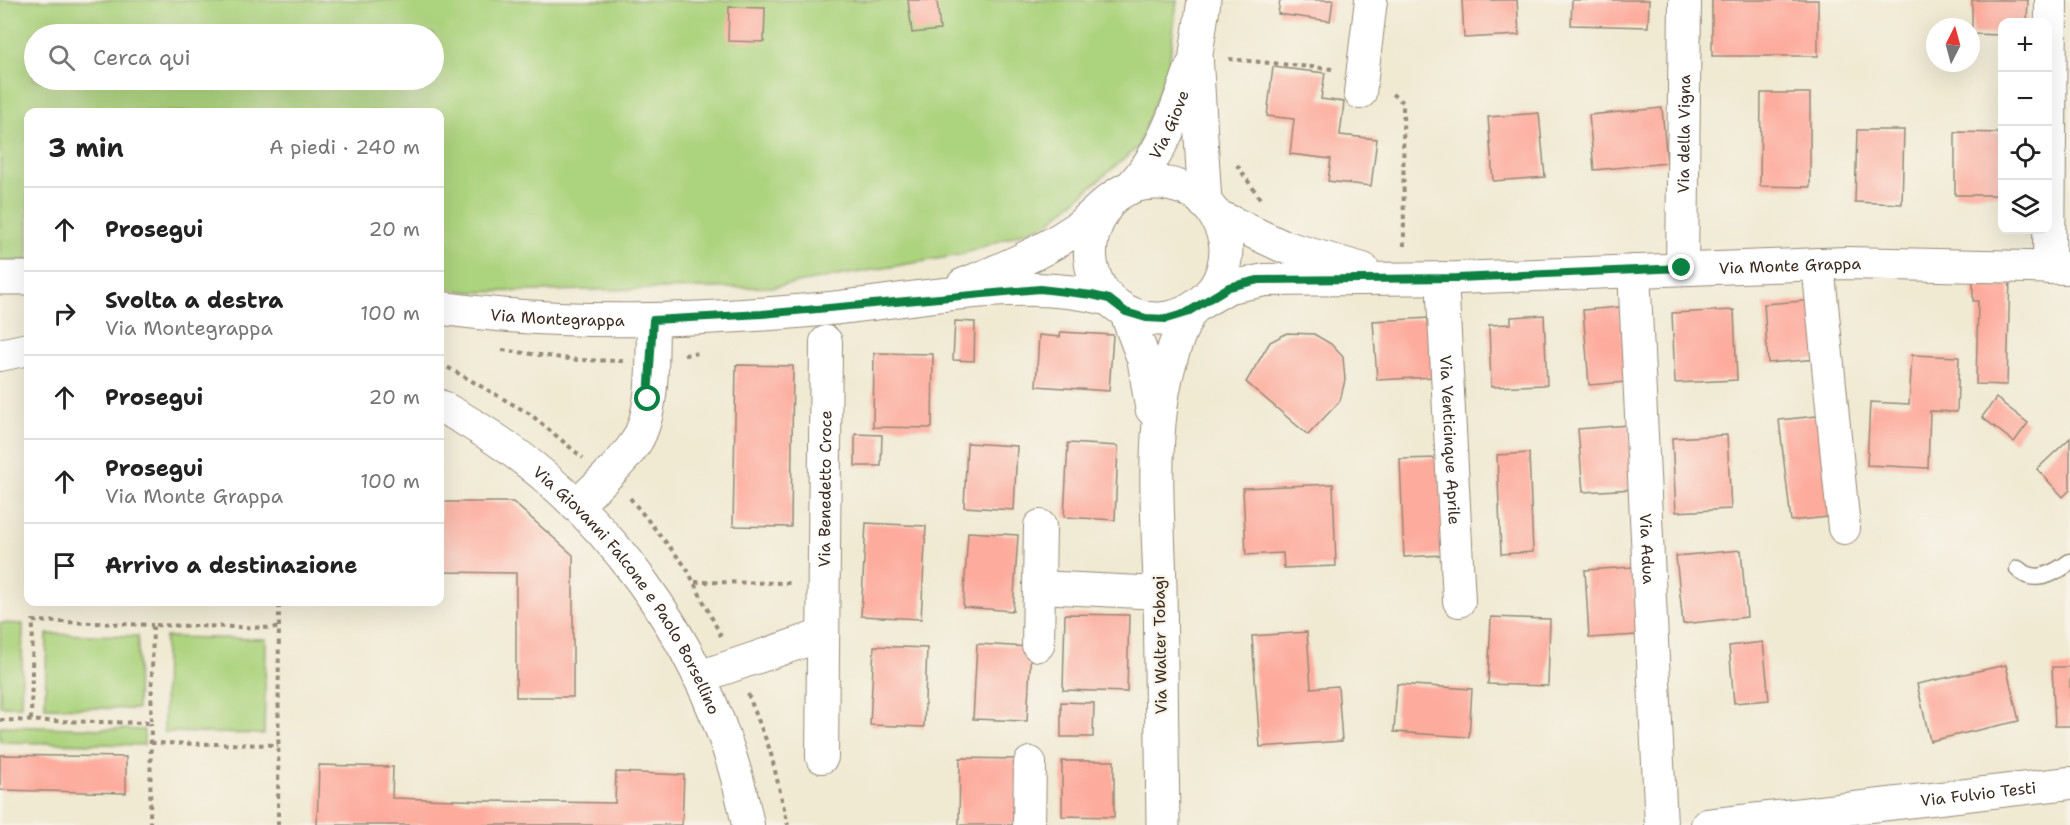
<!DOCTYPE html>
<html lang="it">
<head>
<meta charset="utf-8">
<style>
	body { margin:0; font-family:"Shantell Sans",sans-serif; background:#f2f2f2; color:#222 }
	.controls { position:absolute; right:18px; top:18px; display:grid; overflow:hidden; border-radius:12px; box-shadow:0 6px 24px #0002 }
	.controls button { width:54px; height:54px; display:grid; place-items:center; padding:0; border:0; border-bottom:2px solid #e0e0e0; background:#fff; color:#222; font:30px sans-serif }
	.compass { position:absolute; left:1926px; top:18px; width:54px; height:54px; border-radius:50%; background:#fff; box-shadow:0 6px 24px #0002; rotate:6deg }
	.stop { position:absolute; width:18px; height:18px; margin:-14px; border:4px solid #0b8043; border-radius:50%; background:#fff }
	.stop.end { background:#0b8043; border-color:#fff; box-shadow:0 2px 6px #0008 }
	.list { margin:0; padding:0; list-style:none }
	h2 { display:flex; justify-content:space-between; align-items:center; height:78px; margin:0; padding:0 24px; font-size:26px }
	h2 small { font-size:20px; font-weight:400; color:#767676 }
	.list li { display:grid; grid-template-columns:39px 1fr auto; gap:18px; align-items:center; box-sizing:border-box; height:84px; padding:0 24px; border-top:2px solid #e0e0e0 }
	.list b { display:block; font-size:22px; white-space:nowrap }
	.list p { margin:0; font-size:20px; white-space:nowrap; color:#767676 }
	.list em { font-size:20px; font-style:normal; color:#767676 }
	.icon { flex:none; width:33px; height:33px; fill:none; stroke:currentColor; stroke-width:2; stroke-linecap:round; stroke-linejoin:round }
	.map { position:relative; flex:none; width:2070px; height:825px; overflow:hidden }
	.search { position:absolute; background:#fff; box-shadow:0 6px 24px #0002; left:24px; top:24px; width:420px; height:66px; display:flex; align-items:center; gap:15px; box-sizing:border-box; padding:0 21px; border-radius:33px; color:#767676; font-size:22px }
	.panel { position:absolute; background:#fff; box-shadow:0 6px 24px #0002; left:24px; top:108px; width:420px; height:498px; border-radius:12px }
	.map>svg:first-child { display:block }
	.green { fill:#acd37d; stroke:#747e4e; stroke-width:1.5; fill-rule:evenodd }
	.building { fill:#fdab9c }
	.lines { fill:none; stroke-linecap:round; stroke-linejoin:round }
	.service-casing { stroke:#968a78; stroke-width:19 }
	.minor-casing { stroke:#968a78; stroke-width:34 }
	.tertiary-casing { stroke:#968a78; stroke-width:35 }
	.path { stroke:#968a78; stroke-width:4; stroke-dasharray:4.5 4.5; stroke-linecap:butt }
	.service { stroke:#fff; stroke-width:16 }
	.minor { stroke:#fff; stroke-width:32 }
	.tertiary { stroke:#fff; stroke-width:33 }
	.route { stroke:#0b8043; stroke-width:8 }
	.labels { text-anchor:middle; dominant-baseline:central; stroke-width:4.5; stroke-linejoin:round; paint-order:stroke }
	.street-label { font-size:16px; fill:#3b2a1e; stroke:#f7f3e8 }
</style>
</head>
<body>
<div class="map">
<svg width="2070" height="825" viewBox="0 0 2070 825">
	<rect width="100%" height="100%" fill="#f7f3e8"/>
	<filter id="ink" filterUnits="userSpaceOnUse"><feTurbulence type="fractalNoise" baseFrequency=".0167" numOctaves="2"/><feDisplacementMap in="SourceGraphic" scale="12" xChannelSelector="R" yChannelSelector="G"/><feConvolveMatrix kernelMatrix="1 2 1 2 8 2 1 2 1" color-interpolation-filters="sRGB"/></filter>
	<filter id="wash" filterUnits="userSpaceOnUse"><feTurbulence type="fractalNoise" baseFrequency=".008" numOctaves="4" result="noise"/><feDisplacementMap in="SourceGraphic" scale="24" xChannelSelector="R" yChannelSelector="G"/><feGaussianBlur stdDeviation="1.35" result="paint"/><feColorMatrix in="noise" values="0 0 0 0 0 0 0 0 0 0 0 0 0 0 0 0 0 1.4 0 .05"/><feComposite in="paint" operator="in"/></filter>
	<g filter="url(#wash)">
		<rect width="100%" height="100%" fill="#f0ead3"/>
		<!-- green -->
		<g class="green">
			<path d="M0 0H1177L1169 64 1138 147 1047 224 960 255 773 287 470 292 440 288V112H28V261H0ZM34 34H434V80H34Z"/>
			<polygon points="0,623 23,624 21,706 0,706"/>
			<polygon points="47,634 138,636 137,709 45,707"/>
			<polygon points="165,637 266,639 264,734 164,732"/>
			<polygon points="0,726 144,730 144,745 0,742"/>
		</g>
		<g id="blocks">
			<!-- building -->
			<g class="building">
				<polygon points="908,0 937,0 940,30 912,33"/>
				<polygon points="1280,0 1333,0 1330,21 1278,14"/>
				<polygon points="1462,0 1517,0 1519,35 1464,38"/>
				<polygon points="1572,0 1649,0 1648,27 1571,25"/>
				<rect x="1712" y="0" width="106" height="56"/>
				<polygon points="1972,0 2028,0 2027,22 2002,22 2002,35 1972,34"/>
				<polygon points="729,7 765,8 764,42 728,41"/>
				<polygon points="1273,67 1325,73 1321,99 1344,102 1340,135 1377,139 1371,186 1328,181 1331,159 1290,154 1294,119 1267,116"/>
				<polygon points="1761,93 1810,93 1810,187 1760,186"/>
				<polygon points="1662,108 1667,163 1594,170 1589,115"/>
				<polygon points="1539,113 1545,177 1493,181 1488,117"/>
				<polygon points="1857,130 1904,130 1902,204 1855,202"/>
				<polygon points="1955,132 2002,133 2002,195 1955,195"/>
				<polygon points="1973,274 2010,276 2007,385 1976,384 1978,301 1973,301"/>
				<polygon points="1815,300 1819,359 1768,363 1764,304"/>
				<polygon points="1620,307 1626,382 1589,385 1583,310"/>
				<polygon points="1734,310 1737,380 1675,383 1672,313"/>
				<polygon points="1544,315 1547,385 1491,387 1489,325 1511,324 1511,317"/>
				<polygon points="1430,318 1434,377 1377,380 1373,321"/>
				<polygon points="955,321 975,322 974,361 953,360"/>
				<polygon points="1061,332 1113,335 1109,391 1036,386 1039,335 1060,337"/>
				<polygon points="1287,333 1314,334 1331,344 1343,357 1345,380 1340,401 1308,435 1246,382 1270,342"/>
				<polygon points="874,353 933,354 932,428 873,427"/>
				<polygon points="1912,355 1959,357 1957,412 1930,411 1928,468 1867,465 1870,402 1909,404"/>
				<polygon points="736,365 793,366 791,527 733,526"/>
				<polygon points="1996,398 2028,423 2014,442 1982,417"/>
				<polygon points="1826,415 1837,516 1791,521 1779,420"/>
				<polygon points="1629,425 1634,489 1583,492 1578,429"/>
				<polygon points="855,434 882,435 881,466 855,466"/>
				<polygon points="1727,435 1731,509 1676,512 1672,438"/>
				<polygon points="2070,438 2070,490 2063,497 2037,469"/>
				<polygon points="967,443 1017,446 1014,510 964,507"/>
				<polygon points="1068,443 1118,446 1115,520 1064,517"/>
				<polygon points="1529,453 1533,552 1501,554 1497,455"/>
				<polygon points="1440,458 1444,555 1404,557 1400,459"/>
				<polygon points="1333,484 1336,566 1284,568 1283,553 1246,555 1243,488"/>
				<polygon points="440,502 513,502 573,555 573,697 516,697 516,573 440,572"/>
				<polygon points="866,523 926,526 921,619 861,616"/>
				<polygon points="968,532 1018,535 1013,611 963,607"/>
				<polygon points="1741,550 1747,617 1683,624 1676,556"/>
				<polygon points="1633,567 1637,635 1589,638 1585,570"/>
				<polygon points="1065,614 1129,615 1127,692 1063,690"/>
				<polygon points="1491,617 1550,619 1548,686 1488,684"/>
				<polygon points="1307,632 1311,688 1338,686 1342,741 1260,747 1252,636"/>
				<polygon points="1763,642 1769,700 1734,703 1729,646"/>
				<polygon points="977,644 1031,647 1027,721 973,719"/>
				<polygon points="874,646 927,648 924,727 870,725"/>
				<polygon points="2006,665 2019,721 1930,741 1917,684"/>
				<polygon points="2052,667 2070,667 2070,726 2055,726"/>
				<polygon points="1397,684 1472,689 1469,737 1394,732"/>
				<polygon points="1061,702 1094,703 1093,737 1061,737"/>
				<polygon points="0,755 126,757 126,793 0,790"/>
				<polygon points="960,758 1018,759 1017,825 959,825"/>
				<polygon points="1062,761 1114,761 1114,817 1062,816"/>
				<polygon points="319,765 393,767 392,798 490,801 615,803 616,772 684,775 682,825 317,825"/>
			</g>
		</g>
	</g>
	<g filter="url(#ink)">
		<use href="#blocks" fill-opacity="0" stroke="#968a78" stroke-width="1.5"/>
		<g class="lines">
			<!-- service casing -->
			<g class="service-casing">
				<path id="service" d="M2018 569C2034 585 2055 573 2070 562"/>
			</g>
			<!-- minor casing -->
			<g class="minor-casing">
				<g id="minor">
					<polyline points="1360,93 1371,0"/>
					<polyline points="1214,214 1282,246 1363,269"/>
					<polyline points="1818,264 1844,528"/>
					<path id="s1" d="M1682 268 1685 0"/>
					<polyline points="2049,268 2051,0"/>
					<path id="s2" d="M1634 271 1661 825"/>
					<path id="s3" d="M1442 278 1459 601"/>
					<path id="s4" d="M1203 302 1229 287 1265 280 1457 278 1846 263 2070 268"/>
					<polyline points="0,355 28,349"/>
					<path id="s5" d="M440 406C600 490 714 648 748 825"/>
					<path d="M576 506C596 486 620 466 636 442 655 412 652 354 653 320"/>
					<polyline points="1039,587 1160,593"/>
					<polyline points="1038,645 1040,526"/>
					<polyline points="699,677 823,635"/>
					<path id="s6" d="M822 757 826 342"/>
					<polyline points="1029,825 1030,763"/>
					<path id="s7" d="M1707 825 2070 783"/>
				</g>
			</g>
			<!-- tertiary casing -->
			<g class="tertiary-casing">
				<g id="tertiary">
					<polyline points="1204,0 1196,54 1205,203"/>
					<path id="s8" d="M1130 188C1163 153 1176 111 1192 67"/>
					<polyline points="0,278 28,278"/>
					<path d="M963 285C1001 270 1039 254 1073 231 1092 218 1109 196 1131 187 1151 180 1169 182 1188 190 1208 199 1220 220 1225 240 1228 256 1223 278 1212 291 1154 362 1045 285 1111 200"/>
					<path id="s9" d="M440 308C567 326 697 321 825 309 917 300 1019 276 1109 299"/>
					<polyline points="1126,312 1144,360 1152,409"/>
					<path d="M1163 825C1162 746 1161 667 1160 587 1158 496 1145 392 1191 310"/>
				</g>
			</g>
			<!-- path -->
			<g class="path">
				<polyline points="1229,59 1332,69"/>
				<polyline points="1392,94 1403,102 1404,246"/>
				<polyline points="1237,165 1261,200"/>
				<polyline points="502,350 577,360 623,361"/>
				<polyline points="684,355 700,353"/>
				<polyline points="440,363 530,414 583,458"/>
				<polyline points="630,498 686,567 721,636"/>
				<polyline points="695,582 792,583"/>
				<polyline points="748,694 770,750 788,825"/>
				<polyline points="0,720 151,723 153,625 279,628"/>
				<polyline points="31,720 33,621 153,625"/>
				<polyline points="151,743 278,745"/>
				<polyline points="150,825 151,723"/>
				<polyline points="278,825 279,602"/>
			</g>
			<!-- service -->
			<use href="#service" class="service"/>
			<!-- minor -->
			<use href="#minor" class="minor"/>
			<!-- tertiary -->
			<use href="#tertiary" class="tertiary"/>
		</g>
	</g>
	<g class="lines" filter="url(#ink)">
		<!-- route -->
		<polyline class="route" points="648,399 653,320 762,314 1040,289 1092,295 1109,299 1126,312 1146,318 1166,319 1186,313 1229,287 1258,280 1457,278 1682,268"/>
	</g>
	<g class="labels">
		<!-- street labels -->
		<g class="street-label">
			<text stroke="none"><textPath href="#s8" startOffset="75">Via Giove</textPath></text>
			<text stroke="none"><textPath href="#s1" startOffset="134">Via della Vigna</textPath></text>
			<text stroke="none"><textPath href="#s4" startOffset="592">Via Monte Grappa</textPath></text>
			<text stroke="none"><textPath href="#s9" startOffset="118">Via Montegrappa</textPath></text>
			<text stroke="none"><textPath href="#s3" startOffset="162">Via Venticinque Aprile</textPath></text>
			<text stroke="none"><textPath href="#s6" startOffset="268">Via Benedetto Croce</textPath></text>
			<text stroke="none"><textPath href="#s2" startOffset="278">Via Adua</textPath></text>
			<text stroke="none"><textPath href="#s5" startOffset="268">Via Giovanni Falcone e Paolo Borsellino</textPath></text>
			<text transform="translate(1160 645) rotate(-91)">Via Walter Tobagi</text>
			<text stroke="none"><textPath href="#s7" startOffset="273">Via Fulvio Testi</textPath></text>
		</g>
	</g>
</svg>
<div class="controls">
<button>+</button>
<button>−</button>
<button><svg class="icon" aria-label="locate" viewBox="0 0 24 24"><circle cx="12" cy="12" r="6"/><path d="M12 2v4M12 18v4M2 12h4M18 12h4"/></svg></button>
<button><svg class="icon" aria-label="layers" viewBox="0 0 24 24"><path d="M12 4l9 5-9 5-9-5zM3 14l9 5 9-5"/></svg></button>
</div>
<svg class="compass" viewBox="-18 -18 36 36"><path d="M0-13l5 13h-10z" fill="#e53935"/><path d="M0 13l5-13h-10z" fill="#767676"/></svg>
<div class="stop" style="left:648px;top:399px"></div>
<div class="stop end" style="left:1682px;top:268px"></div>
<div class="search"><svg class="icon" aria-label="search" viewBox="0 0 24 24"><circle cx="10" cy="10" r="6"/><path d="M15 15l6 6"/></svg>Cerca qui</div>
<section class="panel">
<h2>3 min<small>A piedi · 240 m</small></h2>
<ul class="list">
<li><svg class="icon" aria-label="ahead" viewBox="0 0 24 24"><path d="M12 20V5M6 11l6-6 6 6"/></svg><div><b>Prosegui</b></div><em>20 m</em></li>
<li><svg class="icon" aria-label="right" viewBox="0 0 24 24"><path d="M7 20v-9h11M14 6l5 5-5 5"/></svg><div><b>Svolta a destra</b><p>Via Montegrappa</p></div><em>100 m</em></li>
<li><svg class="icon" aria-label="ahead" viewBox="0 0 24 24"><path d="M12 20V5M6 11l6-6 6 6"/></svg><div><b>Prosegui</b></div><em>20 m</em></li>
<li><svg class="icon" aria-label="ahead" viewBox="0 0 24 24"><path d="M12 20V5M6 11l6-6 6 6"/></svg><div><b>Prosegui</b><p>Via Monte Grappa</p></div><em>100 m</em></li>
<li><svg class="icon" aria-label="arrive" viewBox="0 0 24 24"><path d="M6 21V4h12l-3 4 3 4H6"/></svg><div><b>Arrivo a destinazione</b></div></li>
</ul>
</section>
</div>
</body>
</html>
